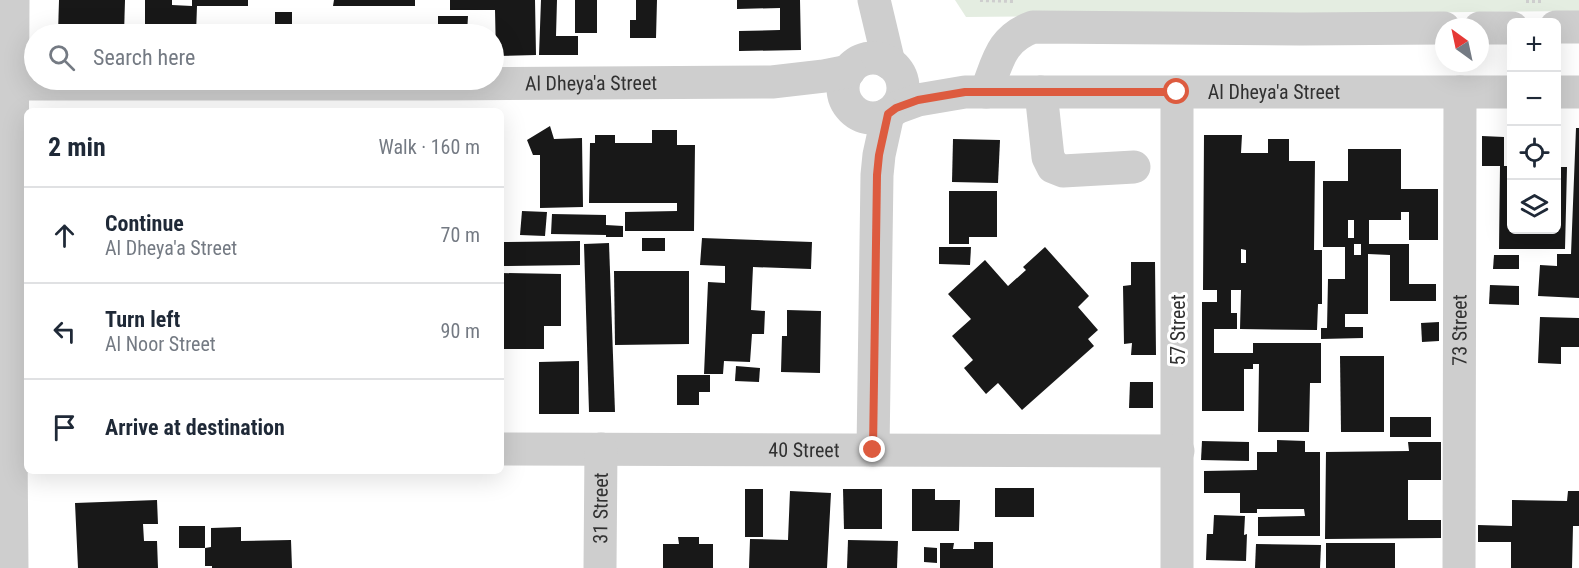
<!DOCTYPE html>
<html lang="en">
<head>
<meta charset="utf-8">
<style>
	body { margin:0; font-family:"Roboto Condensed",sans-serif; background:#f2f2f3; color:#1f2937 }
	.controls { position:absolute; right:18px; top:18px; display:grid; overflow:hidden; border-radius:9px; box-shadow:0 6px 24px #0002 }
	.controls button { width:54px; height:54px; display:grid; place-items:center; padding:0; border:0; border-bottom:2px solid #e0e1e3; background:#fff; color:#1f2937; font:30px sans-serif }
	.compass { position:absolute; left:1435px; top:18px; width:54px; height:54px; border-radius:50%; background:#fff; box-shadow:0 6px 24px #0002; rotate:327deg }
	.stop { position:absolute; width:18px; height:18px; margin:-14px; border:4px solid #dd5b3f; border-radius:50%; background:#fff }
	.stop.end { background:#dd5b3f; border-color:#fff; box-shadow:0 2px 6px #0008 }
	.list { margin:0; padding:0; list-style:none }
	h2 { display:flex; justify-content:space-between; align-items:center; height:78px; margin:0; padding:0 24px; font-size:26px }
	h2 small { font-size:20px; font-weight:400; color:#747a83 }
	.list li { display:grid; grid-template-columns:39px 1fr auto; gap:18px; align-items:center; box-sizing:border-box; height:96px; padding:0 24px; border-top:2px solid #e0e1e3 }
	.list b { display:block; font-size:22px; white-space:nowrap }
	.list p { margin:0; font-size:20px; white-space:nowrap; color:#747a83 }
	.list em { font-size:20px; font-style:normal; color:#747a83 }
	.icon { flex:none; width:33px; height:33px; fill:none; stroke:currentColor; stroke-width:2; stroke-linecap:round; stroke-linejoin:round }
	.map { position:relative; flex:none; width:1579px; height:568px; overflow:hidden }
	.search { position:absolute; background:#fff; box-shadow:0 6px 24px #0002; left:24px; top:24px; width:480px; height:66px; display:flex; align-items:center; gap:15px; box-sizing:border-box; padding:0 21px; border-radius:33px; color:#747a83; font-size:22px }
	.panel { position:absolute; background:#fff; box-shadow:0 6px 24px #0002; left:24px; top:108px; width:480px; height:366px; border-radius:9px }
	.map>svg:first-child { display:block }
	.green { fill:#e4ede1 }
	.building { fill:#181818; fill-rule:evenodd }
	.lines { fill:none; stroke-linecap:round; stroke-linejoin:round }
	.path { stroke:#cecece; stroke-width:4; stroke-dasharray:3 3; stroke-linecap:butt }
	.minor { stroke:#cecece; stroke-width:33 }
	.route { stroke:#dd5b3f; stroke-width:8 }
	.labels { text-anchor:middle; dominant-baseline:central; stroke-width:6; stroke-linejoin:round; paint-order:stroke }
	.street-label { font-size:20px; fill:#313131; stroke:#fff }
</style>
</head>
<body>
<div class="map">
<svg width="1579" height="568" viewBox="0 0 1579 568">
	<rect width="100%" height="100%" fill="#fff"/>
	<!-- green -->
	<polygon class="green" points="955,0 1579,0 1579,11 966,17"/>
	<!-- building -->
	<g class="building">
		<polygon points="59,0 125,0 124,34 58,34"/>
		<polygon points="145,0 172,0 172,5 192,6 192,0 248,0 248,6 197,6 196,34 145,34"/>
		<polygon points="334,0 415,0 415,6 333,6"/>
		<polygon points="450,0 535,0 536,55 496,56 495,10 450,10"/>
		<polygon points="541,0 557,0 556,36 578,36 578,55 539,55"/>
		<rect x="575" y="0" width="22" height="33"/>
		<polygon points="636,0 657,0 656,38 630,38 630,20 636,20"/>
		<polygon points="737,0 800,0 801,50 739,51 739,31 780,30 780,8 737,9"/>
		<rect x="275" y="12" width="17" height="18"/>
		<polygon points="438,16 468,16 467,34 415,34 415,32 438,32"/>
		<polygon points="550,126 554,139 582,138 583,207 540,208 540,155 533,155 527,140"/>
		<polygon points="1576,128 1579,128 1579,298 1538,296 1540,265 1557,266 1557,254 1571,254"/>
		<polygon points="652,130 677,130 677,145 695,145 694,231 625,231 625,212 677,211 677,203 589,203 590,143 595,143 595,135 615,135 615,143 652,143"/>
		<path d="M1204 135H1242L1241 153H1268V139H1289V161H1315L1314 250H1322V304H1318L1317 330 1240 329 1241 290H1231V313H1237V329H1214V353H1253V343H1321V383H1310L1309 432H1258L1259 364H1253V369H1244V411H1202V302H1217V290H1203ZM1241 249 1246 250V263H1241Z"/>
		<polygon points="1482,136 1504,137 1504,166 1512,166 1512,230 1557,230 1557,167 1567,167 1565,249 1499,249 1500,166 1482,166"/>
		<polygon points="953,139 1000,140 998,183 952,182"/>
		<path d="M1348 149H1401V189H1438V240H1409V212H1401V220H1369V244H1409V284H1436V301H1390V255L1368 254V314H1345V327H1363V338L1321 339V328H1327L1328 279H1345V247H1323V181H1348ZM1348 220H1354V238H1348ZM1354 244H1361V255H1354Z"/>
		<polygon points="949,191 997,191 997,237 969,237 969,244 949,244"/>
		<polygon points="522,211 547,212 545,236 520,235"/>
		<polygon points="552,214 606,215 606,225 623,226 623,237 606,237 606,235 551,234"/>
		<rect x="642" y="238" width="23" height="13"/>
		<polygon points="702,238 812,242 811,269 753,267 751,310 765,311 764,334 752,334 750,362 724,361 723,374 704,374 708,282 725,283 725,266 700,265"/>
		<polygon points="580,241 580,265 501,266 501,242"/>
		<polygon points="609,243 615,412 589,412 584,244"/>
		<polygon points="939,247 971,247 970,265 939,264"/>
		<polygon points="1045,247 1089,296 1078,307 1098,330 1088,339 1094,346 1022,410 998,383 986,394 964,368 973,360 952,336 971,319 948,294 985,260 1008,286 1026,270 1023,267"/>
		<polygon points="1494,255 1519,255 1519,269 1493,269"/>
		<polygon points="1131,262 1155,262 1156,355 1131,355 1132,343 1124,344 1123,286 1131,285"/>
		<polygon points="614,271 689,271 689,344 615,345"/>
		<polygon points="501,273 561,274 561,326 544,326 544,349 501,349"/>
		<polygon points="1490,285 1519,286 1519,305 1489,304"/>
		<polygon points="787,310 821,311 820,373 781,372 782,336 787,336"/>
		<polygon points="1540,317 1579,318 1579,347 1561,347 1561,364 1538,363"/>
		<polygon points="1439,322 1439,341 1422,342 1421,323"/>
		<polygon points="1340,356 1384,356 1384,432 1341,432"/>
		<polygon points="579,361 579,414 539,414 539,362"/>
		<polygon points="736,366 760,368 759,382 735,381"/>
		<polygon points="677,375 710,375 710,392 699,392 699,405 677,405"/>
		<polygon points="1130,382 1153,382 1153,408 1129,408"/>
		<rect x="1390" y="417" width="41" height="20"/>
		<polygon points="1277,440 1305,441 1305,452 1320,452 1320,536 1258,536 1258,517 1305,516 1304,509 1257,509 1257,513 1240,513 1240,493 1204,493 1204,471 1257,470 1257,452 1277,452"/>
		<polygon points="1202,441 1249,442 1249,461 1201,460"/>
		<polygon points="1408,442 1441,442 1441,480 1408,480 1408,520 1441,520 1441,538 1325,539 1326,452 1409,451"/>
		<rect x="995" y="488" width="39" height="29"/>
		<rect x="745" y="489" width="18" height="48"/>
		<polygon points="843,489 882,489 882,529 844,529"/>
		<polygon points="912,489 935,489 935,500 960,500 959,531 912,531"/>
		<polygon points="790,491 831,493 827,568 749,568 750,539 788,540"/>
		<polygon points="1568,491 1579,491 1579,526 1573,526 1572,568 1511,568 1511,542 1478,542 1478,525 1512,526 1512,500 1567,501"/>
		<polygon points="157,500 158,524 143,524 144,541 157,541 158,568 78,568 75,503"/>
		<polygon points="1214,515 1245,516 1244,535 1247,534 1246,561 1206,560 1207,534 1213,534"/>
		<rect x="179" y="526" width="26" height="22"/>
		<polygon points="241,527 241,541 291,540 292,568 212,568 212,566 205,566 205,548 211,547 211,528"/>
		<polygon points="678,537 699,537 699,544 713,544 713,568 663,568 663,544 679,544"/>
		<polygon points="848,540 898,541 897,568 847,568"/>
		<polygon points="974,542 993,542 993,568 940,568 940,543 954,543 953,549 974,549"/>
		<rect x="1326" y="543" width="69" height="25"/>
		<polygon points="1256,544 1321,545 1320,568 1255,568"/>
		<polygon points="924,547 937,548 937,563 924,562"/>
	</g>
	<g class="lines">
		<!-- path -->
		<g class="path">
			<polyline points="980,0 1014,1"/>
			<polyline points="1526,1 1542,1"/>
		</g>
		<!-- minor -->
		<g class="minor">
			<polyline points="874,0 889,63"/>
			<polyline points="1556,27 1579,27"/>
			<polyline points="1480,28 1512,28"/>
			<circle cx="873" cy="88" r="30"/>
			<path id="s1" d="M13 84H433L772 82 824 76 849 71"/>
			<path d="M986 92C998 62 1000 39 1033 27L1300 29 1444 28"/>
			<polyline points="1041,92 1048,157 1053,167 1063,171 1134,167"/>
			<polyline points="1177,92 1177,568"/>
			<polyline points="1556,92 1579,92"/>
			<path id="s2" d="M896 108 918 100 965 92H1512"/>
			<path id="s3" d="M501 449 1178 451"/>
			<polyline points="873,450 877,175 879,155 888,114"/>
			<polyline points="12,568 11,447 13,0"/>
			<path id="s4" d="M600 568 601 449"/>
			<path id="s5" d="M1459 568 1460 92"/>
		</g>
	</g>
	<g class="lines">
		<!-- route -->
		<polyline class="route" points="873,450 877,175 879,155 888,114 896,108 918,100 965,92 1177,92"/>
	</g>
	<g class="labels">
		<!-- street labels -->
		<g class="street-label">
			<text stroke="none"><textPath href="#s1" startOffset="578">Al Dheya'a Street</textPath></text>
			<text stroke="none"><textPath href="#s2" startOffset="380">Al Dheya'a Street</textPath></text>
			<text transform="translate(1178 330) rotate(-90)">57 Street</text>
			<text stroke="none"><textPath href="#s5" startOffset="238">73 Street</textPath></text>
			<text stroke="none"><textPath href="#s3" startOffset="303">40 Street</textPath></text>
			<text stroke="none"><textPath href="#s4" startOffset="60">31 Street</textPath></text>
		</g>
	</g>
</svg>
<div class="controls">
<button>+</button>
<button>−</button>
<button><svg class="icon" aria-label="locate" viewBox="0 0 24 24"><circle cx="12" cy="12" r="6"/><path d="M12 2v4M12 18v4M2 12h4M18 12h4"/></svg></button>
<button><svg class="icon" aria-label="layers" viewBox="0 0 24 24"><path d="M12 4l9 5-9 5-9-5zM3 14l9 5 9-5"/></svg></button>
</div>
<svg class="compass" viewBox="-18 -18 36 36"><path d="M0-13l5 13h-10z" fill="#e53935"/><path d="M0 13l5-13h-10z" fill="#747a83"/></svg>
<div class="stop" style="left:1177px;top:92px"></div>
<div class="stop end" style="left:873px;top:450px"></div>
<div class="search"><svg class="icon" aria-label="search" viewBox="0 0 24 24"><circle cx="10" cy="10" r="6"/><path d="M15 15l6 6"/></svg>Search here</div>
<section class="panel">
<h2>2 min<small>Walk · 160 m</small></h2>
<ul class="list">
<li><svg class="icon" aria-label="ahead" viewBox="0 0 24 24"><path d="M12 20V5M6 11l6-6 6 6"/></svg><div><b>Continue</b><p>Al Dheya'a Street</p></div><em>70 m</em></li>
<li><svg class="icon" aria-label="left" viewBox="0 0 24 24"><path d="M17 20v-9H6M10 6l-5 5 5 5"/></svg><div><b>Turn left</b><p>Al Noor Street</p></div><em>90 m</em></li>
<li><svg class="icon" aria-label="arrive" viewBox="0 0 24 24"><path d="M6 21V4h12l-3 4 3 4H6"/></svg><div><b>Arrive at destination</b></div></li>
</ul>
</section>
</div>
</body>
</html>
